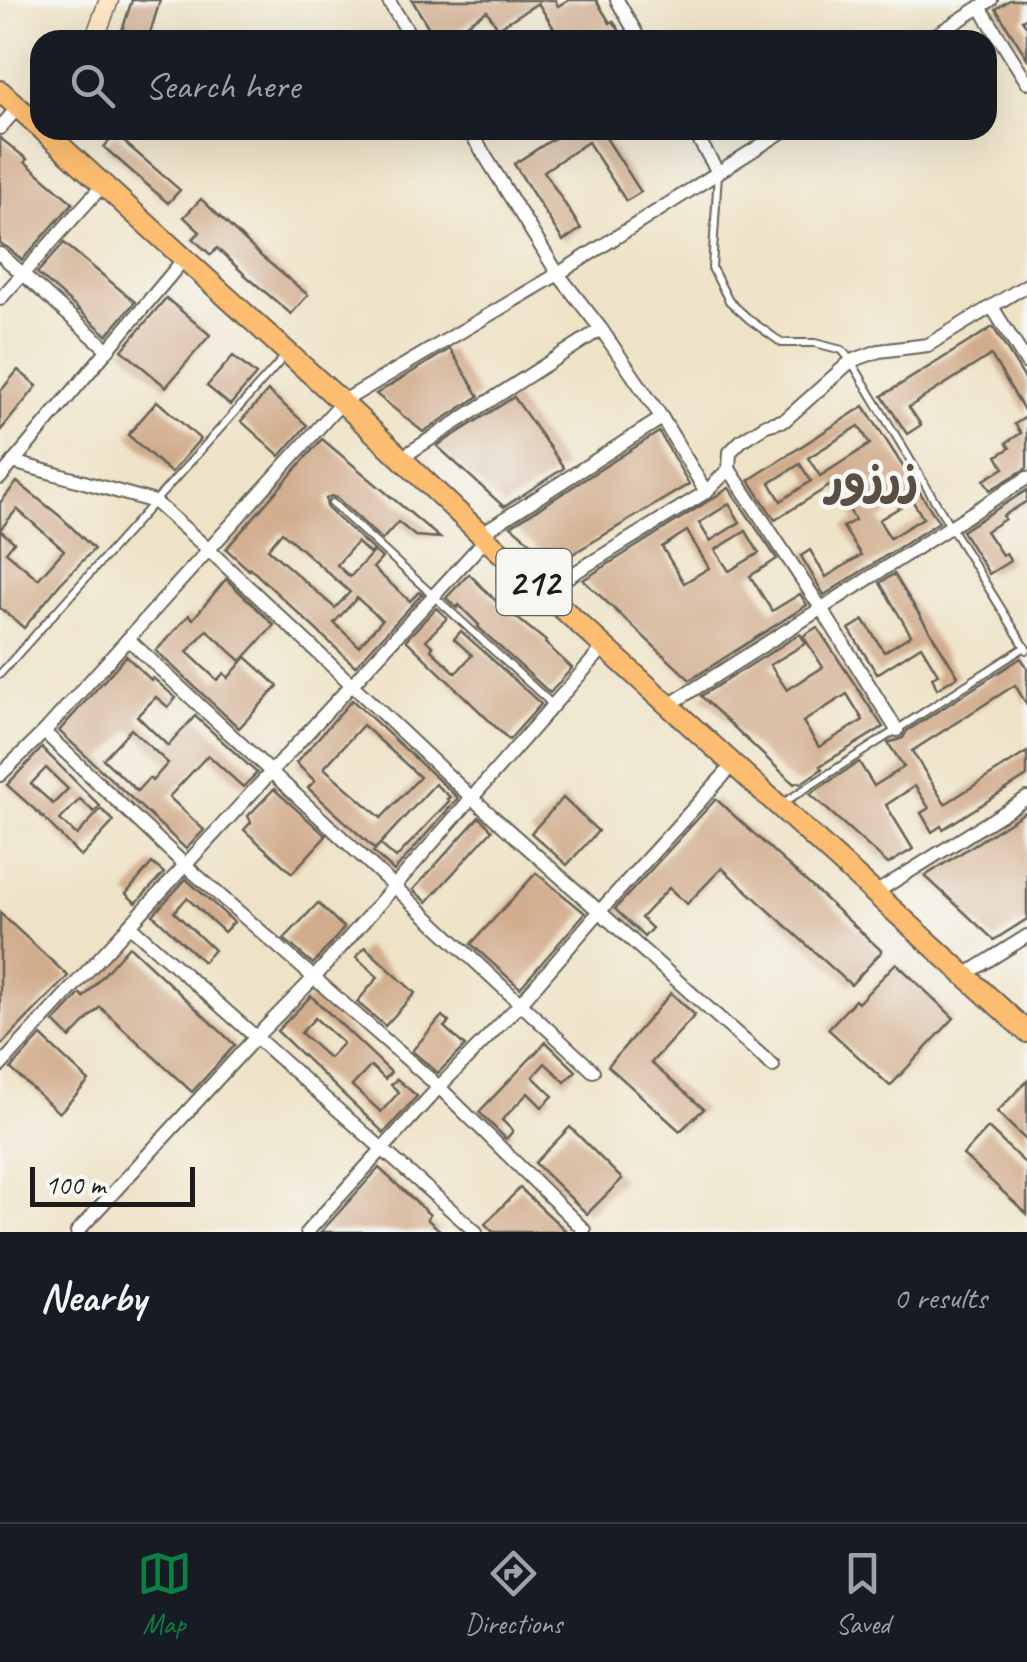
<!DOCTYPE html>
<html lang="en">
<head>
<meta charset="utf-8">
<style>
	body { margin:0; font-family:Caveat,"Playpen Sans Arabic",sans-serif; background:#242831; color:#f1f3f6 }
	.scale { position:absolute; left:30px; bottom:25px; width:165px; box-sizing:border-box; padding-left:10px; border:5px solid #1c1c1c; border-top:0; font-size:28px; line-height:35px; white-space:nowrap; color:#1c1c1c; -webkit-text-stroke:8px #f6f6f2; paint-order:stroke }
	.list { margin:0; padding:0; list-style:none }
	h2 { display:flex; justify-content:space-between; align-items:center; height:130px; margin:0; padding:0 40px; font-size:42px }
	h2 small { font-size:32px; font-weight:400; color:#9ea1a6 }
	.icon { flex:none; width:55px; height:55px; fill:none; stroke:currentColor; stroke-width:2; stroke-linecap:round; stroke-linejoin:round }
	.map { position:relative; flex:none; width:1027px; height:1232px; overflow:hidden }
	.search { position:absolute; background:#171b24; box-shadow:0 10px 40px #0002; left:30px; right:30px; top:30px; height:110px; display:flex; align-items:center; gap:25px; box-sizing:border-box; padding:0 35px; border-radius:30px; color:#9ea1a6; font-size:38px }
	.sheet { height:290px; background:#171b24 }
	nav { display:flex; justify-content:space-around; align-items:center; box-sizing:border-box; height:140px; border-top:2px solid #363941; background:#171b24; font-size:28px; color:#9ea1a6 }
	nav a { display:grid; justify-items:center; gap:5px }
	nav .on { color:#0b8043 }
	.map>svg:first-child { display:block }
	.building { fill:#d1ac8c; fill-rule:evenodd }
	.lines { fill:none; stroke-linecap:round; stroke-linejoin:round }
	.lane-casing { stroke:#666258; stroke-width:10 }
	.street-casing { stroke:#666258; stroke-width:16 }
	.secondary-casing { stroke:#666258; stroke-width:21 }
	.primary-casing { stroke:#666258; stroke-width:24 }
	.lane { stroke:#fff; stroke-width:6 }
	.street { stroke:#fff; stroke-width:12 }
	.secondary { stroke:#fee5c5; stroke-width:18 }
	.primary { stroke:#fcbd6f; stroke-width:20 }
	.labels { text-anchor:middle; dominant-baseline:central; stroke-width:9; stroke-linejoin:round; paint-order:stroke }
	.shield { fill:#f6f6f2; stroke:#5d5d5c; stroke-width:2.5 }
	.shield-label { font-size:38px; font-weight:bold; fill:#1c1c1c }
	.quarter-label { font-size:45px; font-weight:bold; fill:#5b4e43; stroke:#f6f6f2 }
</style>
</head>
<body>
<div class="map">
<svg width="1027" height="1232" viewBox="0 0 1027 1232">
	<rect width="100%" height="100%" fill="#f6f6f2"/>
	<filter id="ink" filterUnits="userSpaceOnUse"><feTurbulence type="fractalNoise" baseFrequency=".01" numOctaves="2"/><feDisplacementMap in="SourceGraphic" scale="20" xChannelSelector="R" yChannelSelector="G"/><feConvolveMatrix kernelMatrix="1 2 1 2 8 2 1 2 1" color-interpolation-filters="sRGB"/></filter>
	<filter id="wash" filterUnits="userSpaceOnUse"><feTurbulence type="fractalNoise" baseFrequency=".0048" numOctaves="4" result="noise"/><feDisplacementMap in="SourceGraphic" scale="40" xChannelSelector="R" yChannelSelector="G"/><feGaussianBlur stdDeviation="2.25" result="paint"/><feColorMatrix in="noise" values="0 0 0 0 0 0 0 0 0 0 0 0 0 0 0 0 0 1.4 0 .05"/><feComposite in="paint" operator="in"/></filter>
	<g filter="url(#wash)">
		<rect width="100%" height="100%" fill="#efe3c7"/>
		<g id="blocks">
			<!-- building -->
			<g class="building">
				<polygon points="132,0 160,0 148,40 119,40"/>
				<polygon points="412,0 555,0 558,6 568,0 596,0 610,23 613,21 626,40 561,40 538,3 498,28 487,11 442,40 436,40"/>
				<polygon points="1010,0 1027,0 1027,17 1022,20 1027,27 1027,58 996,9"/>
				<polygon points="567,130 601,130 641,192 626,201 588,142 544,171 581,229 563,241 514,164"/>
				<polygon points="115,134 180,190 168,203 104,147"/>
				<polygon points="0,138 27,159 25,162 73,203 22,260 7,247 0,244"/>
				<polygon points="201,199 261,256 308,295 291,314 245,275 217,248 211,255 193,239 200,232 184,217"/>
				<polygon points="64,243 135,302 107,335 37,273"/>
				<polygon points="166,298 210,335 166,387 122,350"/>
				<polygon points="993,327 1027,382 1027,415 991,355 909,407 921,425 907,434 882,396"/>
				<polygon points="450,349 479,396 423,432 376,394"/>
				<polygon points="233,356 256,375 230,405 207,386"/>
				<polygon points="18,370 37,386 0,431 0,392"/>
				<polygon points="268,391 307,425 280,456 241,421"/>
				<polygon points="514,397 564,468 504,507 437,446"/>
				<polygon points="157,401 200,439 171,473 128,435"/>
				<path d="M864 406 939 522 824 595 801 556 810 550 826 577 861 555 843 527 855 520 834 483 775 520 749 480ZM859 426 870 444 820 476 808 458ZM800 464 811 481 781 501 770 483ZM912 500 923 518 890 538 879 520Z"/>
				<polygon points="1027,416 1027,468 990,490 984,480 1004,468 997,456 1010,448 1006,443 1021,433 1015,424"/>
				<polygon points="659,432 689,484 556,564 511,526"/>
				<path d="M322 439 440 538 415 536 398 522 382 540 337 498 331 496 326 499 327 508 373 550 370 554 357 542 337 565 350 577 374 551 382 558 373 568 410 601 419 592 422 594 355 666 250 568 249 570 226 549ZM282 532 350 592 335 608 268 549ZM357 598 382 620 359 646 334 623Z"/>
				<polygon points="17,482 61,517 94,549 60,584 24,628 0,608 0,530 14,542 6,552 38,579 64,550 17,509 0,530 0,503"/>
				<path d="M729 488 777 559 750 576 772 611 800 594 807 605 690 680 583 580ZM729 504 740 522 710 541 699 523ZM687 531 709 568 684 583 662 547ZM746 531 759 553 729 571 715 550Z"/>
				<polygon points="1027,490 1027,501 1003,516 1005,519 986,531 1002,555 1006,553 1010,561 989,574 962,531"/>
				<polygon points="469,574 498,603 546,641 545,643 572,668 550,693 478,627 479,625 459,605 457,608 446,598"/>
				<polygon points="894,574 958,676 937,689 932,677 938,674 921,646 877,674 849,629 864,620 884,652 911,635 880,583"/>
				<polygon points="226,579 274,625 241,661 207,630 187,652 217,680 224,673 228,678 246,657 278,686 239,728 156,651 189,615 193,619"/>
				<polygon points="436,608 447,618 426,640 433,647 431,650 456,673 472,655 454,639 461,631 541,704 509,740 406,640"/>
				<path d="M817 627 883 727 820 766 822 769 800 784 798 782 794 784 701 696 800 634 806 643 770 665 787 690 823 667 803 636ZM847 694 863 720 819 747 803 722Z"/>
				<path d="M126 656 151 680 153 678 176 698 168 707 156 697 137 716 168 746 195 716 257 773 243 787 208 755 169 797 204 830 186 849 59 731ZM131 729 168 763 152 781 149 778 137 791 103 759Z"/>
				<polygon points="1021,658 1027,667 1027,705 1015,685 912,751 945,804 1027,752 1027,776 943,829 941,826 932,832 921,813 929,808 915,786 886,805 913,849 888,864 810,794 859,762 874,786 904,767 888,743 903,738 907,731"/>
				<path d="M352 700 458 798 394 871 373 852 380 844 375 849 308 788 315 781 296 763ZM363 725 420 777 381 818 324 768ZM435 784 450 797 447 799 449 801 396 858 380 844Z"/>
				<path d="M42 748 100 806 94 812 80 799 60 820 77 835 101 809 114 821 81 857 43 817 7 785ZM46 768 68 789 53 804 31 784Z"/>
				<polygon points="274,789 326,836 292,873 244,830 251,822 248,816"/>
				<polygon points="563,798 598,831 567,865 531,833"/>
				<polygon points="716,799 882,951 851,985 722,868 687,904 669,888 641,918 652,928 644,937 615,909"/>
				<polygon points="1027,811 1027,919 994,940 925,876"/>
				<polygon points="479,817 492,830 427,902 413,890"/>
				<polygon points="152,863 164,873 136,903 126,894"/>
				<polygon points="536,873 585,913 520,988 471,944"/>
				<polygon points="186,879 234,922 224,932 187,898 174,912 214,950 203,962 153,915"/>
				<polygon points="318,903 344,928 313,964 284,939"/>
				<polygon points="0,913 68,976 0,1046"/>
				<polygon points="129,946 235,1045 192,1092 100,1007 70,1038 54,1022 80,994 84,997"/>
				<polygon points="365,947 415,993 385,1026 357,1002 378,977 356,957"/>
				<polygon points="896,963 954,1018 890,1086 828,1029 855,1000 858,1003"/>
				<polygon points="671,993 695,1015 651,1063 704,1109 680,1131 608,1066"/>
				<path d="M311 996 391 1072 385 1079 371 1066 352 1086 381 1112 399 1092 391 1085 397 1079 417 1096 384 1133 277 1031ZM315 1018 343 1043 329 1058 301 1033Z"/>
				<polygon points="442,1016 449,1022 444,1027 465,1046 438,1073 412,1051"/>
				<polygon points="41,1036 89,1081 59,1113 11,1069"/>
				<polygon points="546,1042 576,1071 565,1082 545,1063 533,1077 553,1096 542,1107 528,1093 502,1120 513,1131 506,1139 479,1112"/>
				<polygon points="1027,1081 1027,1141 997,1112"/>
				<polygon points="570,1127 622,1179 587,1214 535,1163"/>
				<polygon points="988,1128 1027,1165 1027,1214 963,1155"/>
				<polygon points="379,1168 430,1215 427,1219 442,1232 321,1232"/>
				<polygon points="520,1188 567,1232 493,1232 485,1224"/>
			</g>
		</g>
	</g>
	<g filter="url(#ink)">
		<use href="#blocks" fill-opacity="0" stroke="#666258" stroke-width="2.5"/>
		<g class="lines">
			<!-- lane casing -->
			<g class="lane-casing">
				<g id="lane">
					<polyline points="718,173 712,268 729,301 750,320 782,343 815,343 842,350 851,361 950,526 1027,650"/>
					<polyline points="332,503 552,704"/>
					<polyline points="0,674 286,355"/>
					<polyline points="780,805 1025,647"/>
				</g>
			</g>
			<!-- street casing -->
			<g class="street-casing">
				<g id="street">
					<polyline points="388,0 413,40"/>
					<polyline points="617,0 640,40"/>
					<polyline points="980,7 1027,82"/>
					<polyline points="928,40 991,0"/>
					<polyline points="0,128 18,107"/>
					<polyline points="469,130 558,274 601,329 662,418 706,492"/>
					<polyline points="693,130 718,172"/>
					<polyline points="0,254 107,349"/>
					<polyline points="0,299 103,185"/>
					<polyline points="992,307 1027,363"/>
					<polyline points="401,458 601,329"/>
					<polyline points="13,462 155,502 209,550 472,798 773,1066"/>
					<polyline points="729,469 821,608 897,730"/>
					<polyline points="0,478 184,259"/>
					<polyline points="482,533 662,418"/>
					<polyline points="545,591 706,492 729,469 730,452 742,440 766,425 785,420 851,361 879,351 928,345 1027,285"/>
					<polyline points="128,639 593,1071"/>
					<polyline points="669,705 1027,478"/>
					<polyline points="44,732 185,865 439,1087 584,1230"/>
					<polyline points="0,775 44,732 342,402 558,274 785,130"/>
					<polyline points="875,893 1027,798"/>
					<polyline points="129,925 476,1232"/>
					<polyline points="965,975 1027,936"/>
					<polyline points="0,1066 486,539"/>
					<polyline points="77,1232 255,1038 313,979 605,646"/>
					<polyline points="307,1232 439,1087 519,1005 599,912 734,764"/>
				</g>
			</g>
			<!-- secondary casing -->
			<g class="secondary-casing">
				<polyline id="secondary" points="94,40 109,0"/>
			</g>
			<!-- primary casing -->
			<g class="primary-casing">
				<g id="primary">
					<polyline points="0,91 40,127"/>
					<polyline points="43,130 342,402 486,539 1027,1032"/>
				</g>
			</g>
			<!-- lane -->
			<use href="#lane" class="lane"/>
			<!-- street -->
			<use href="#street" class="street"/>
			<!-- secondary -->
			<use href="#secondary" class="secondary"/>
			<!-- primary -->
			<use href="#primary" class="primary"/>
		</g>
	</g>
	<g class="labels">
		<!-- shield labels -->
		<rect class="shield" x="496.5" y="549" width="75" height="66" rx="8"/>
		<g class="shield-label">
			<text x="534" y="582">212</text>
		</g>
		<!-- quarter labels -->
		<g class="quarter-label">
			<text x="872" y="479">زرزور</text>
		</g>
	</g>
</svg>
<div class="scale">100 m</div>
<div class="search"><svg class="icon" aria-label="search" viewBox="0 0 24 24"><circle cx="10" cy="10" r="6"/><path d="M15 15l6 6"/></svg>Search here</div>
</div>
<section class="sheet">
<h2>Nearby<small>0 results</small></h2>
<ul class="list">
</ul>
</section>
<nav>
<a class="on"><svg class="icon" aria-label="map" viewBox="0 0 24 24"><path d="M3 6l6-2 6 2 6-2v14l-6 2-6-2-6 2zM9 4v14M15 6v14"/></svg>Map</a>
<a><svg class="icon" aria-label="directions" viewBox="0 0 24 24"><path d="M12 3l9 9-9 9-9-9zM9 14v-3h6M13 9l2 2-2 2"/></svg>Directions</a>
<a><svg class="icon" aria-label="saved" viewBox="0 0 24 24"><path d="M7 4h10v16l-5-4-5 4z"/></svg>Saved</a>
</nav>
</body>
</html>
